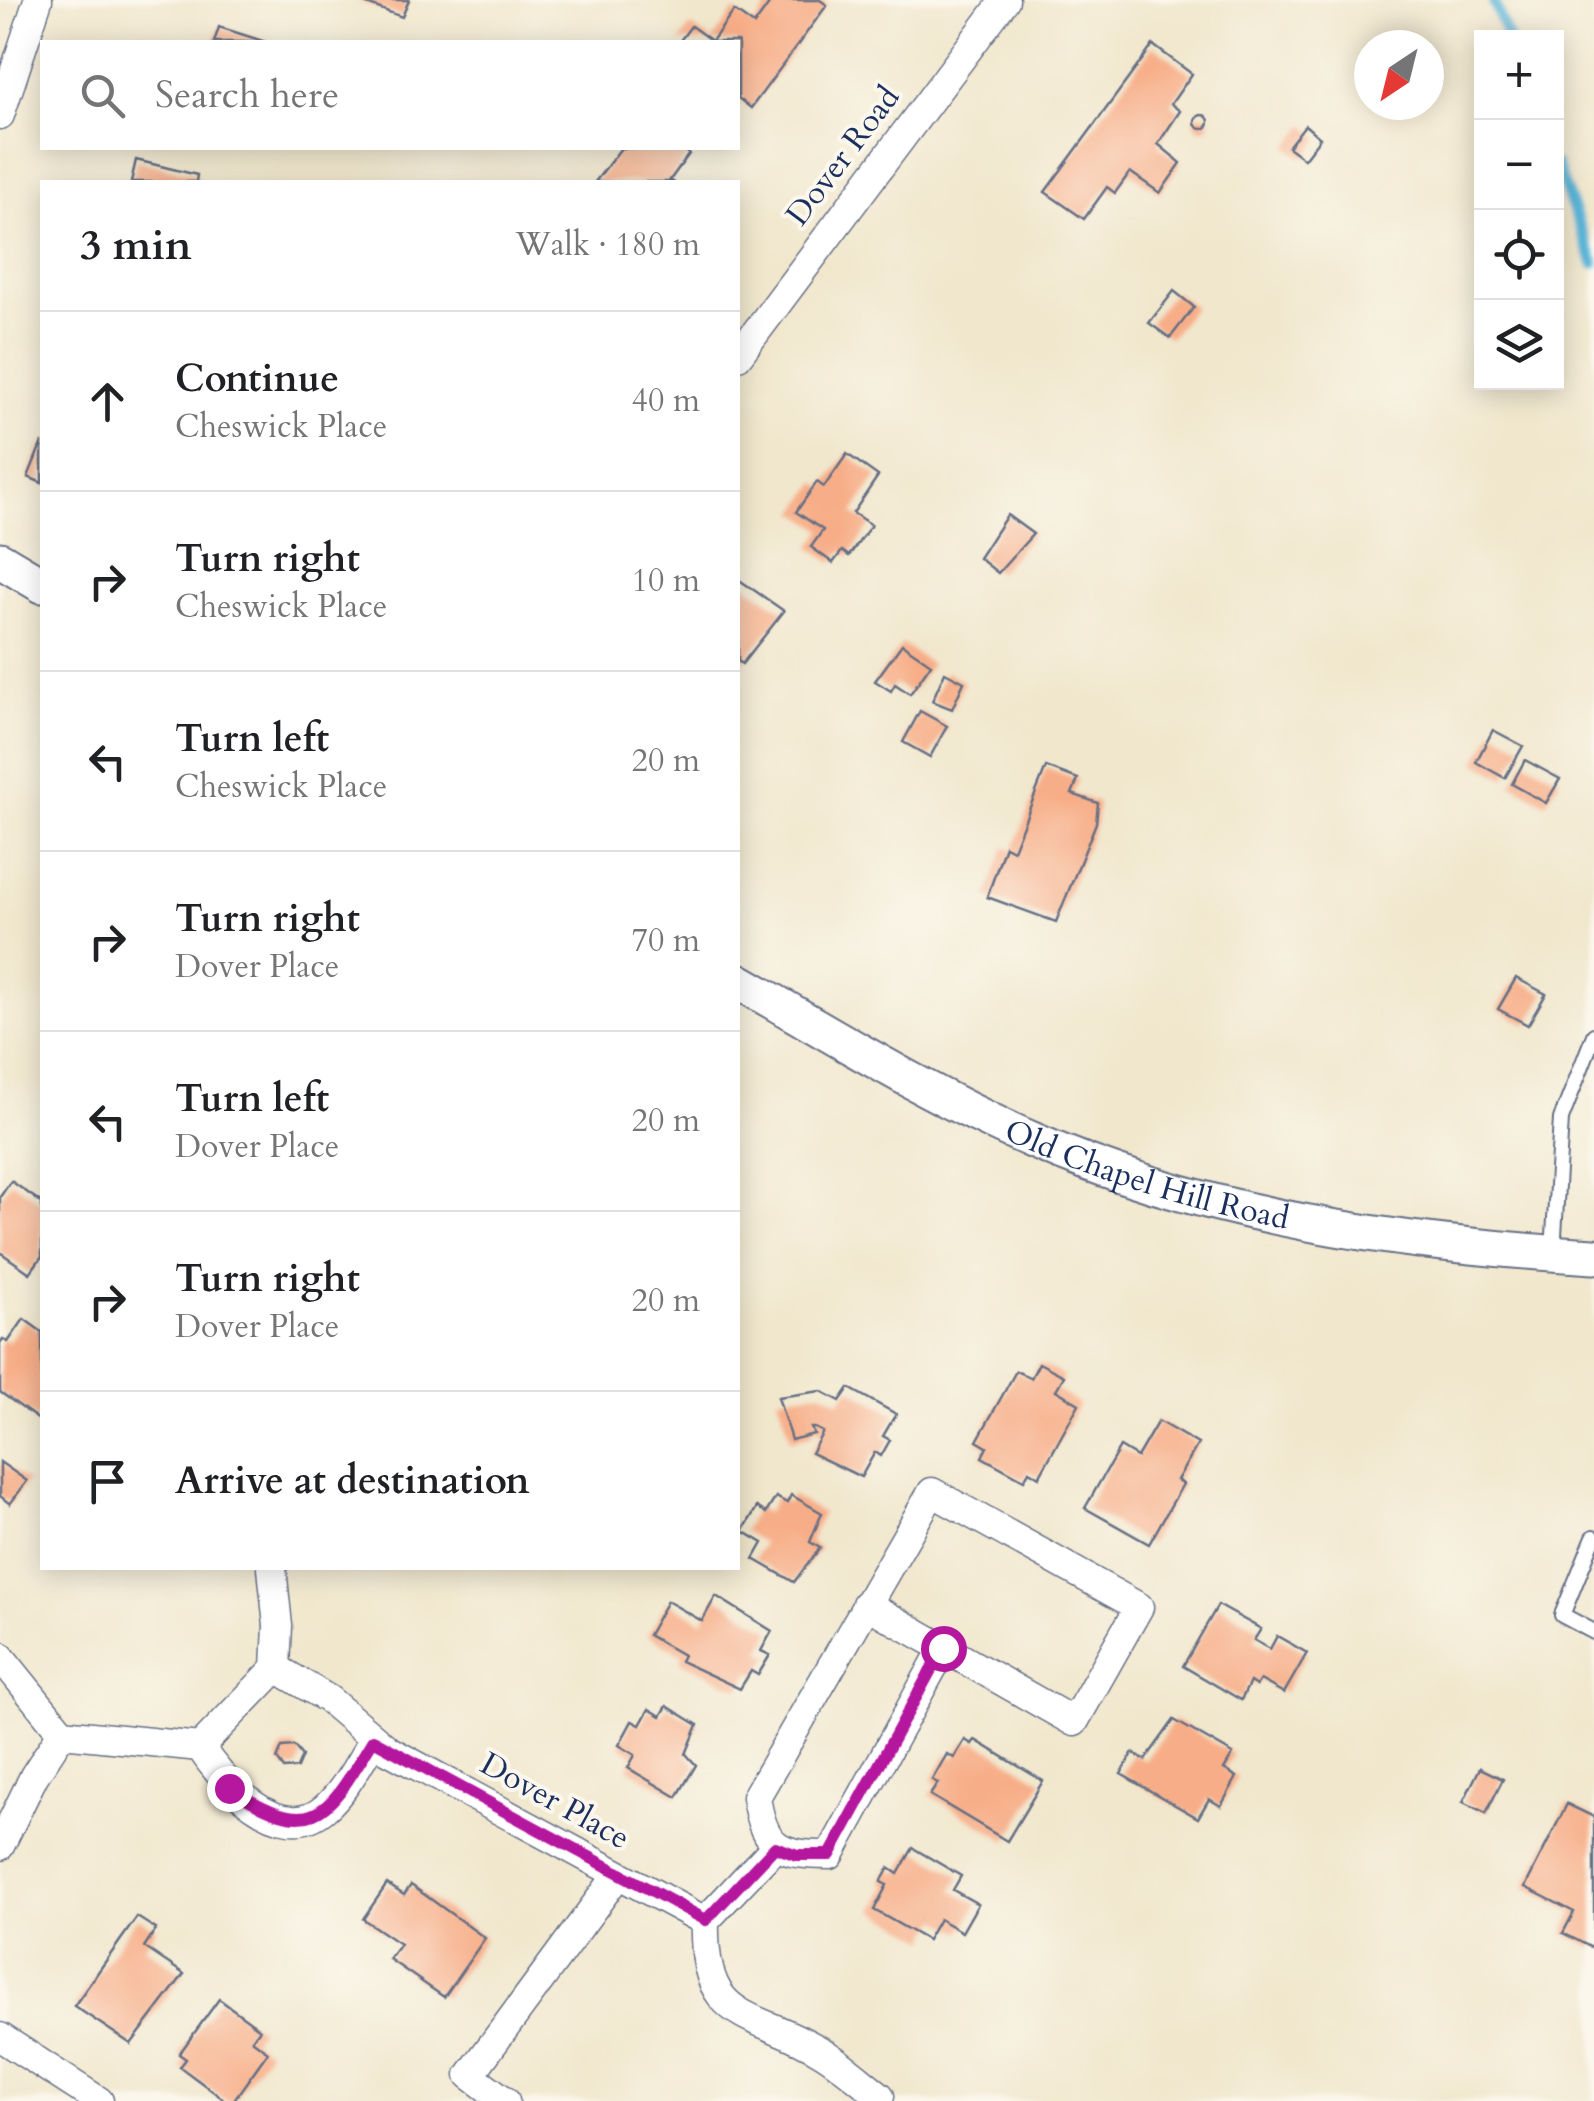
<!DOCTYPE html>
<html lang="en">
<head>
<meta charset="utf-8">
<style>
	body { margin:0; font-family:Cardo,serif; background:#f2f2f2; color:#202124 }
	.controls { position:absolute; right:30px; top:30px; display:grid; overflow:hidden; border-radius:0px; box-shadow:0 5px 25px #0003 }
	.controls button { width:90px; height:90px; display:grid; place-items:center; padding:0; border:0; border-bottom:2px solid #e0e0e0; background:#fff; color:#202124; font:50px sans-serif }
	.compass { position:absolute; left:1354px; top:30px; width:90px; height:90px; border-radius:50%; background:#fff; box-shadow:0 5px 25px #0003; rotate:215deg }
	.stop { position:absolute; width:30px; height:30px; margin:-22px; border:8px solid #b5179e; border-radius:50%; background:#fff }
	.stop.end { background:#b5179e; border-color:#fff; box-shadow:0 2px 10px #0008 }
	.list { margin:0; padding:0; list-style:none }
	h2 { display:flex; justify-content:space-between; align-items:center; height:130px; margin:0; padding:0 40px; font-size:42px }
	h2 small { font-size:32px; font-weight:400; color:#757577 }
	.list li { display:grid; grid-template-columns:65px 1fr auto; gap:30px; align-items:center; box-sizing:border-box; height:180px; padding:0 40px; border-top:2px solid #e0e0e0 }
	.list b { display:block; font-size:38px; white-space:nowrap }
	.list p { margin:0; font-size:32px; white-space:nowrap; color:#757577 }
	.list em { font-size:32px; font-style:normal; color:#757577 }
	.icon { flex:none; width:55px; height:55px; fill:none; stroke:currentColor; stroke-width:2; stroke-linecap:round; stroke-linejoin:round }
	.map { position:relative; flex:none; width:1594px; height:2101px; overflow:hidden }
	.search { position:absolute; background:#fff; box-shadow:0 5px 25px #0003; left:40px; top:40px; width:700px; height:110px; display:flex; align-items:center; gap:25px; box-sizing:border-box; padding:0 35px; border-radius:0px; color:#757577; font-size:38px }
	.panel { position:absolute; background:#fff; box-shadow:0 5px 25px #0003; left:40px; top:180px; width:700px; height:1390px; border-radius:0px }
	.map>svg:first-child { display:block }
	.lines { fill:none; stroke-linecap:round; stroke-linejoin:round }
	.stream { stroke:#5cb6d9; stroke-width:11 }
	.building { fill:#f7ae88 }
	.service-casing { stroke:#666f85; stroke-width:18 }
	.minor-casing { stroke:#666f85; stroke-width:31 }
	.tertiary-casing { stroke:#666f85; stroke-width:39 }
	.service { stroke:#fff; stroke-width:14 }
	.minor { stroke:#fff; stroke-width:28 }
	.tertiary { stroke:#fff; stroke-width:35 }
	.route { stroke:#b5179e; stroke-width:12 }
	.labels { text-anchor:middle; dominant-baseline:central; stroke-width:8; stroke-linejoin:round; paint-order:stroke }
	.street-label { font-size:32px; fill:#1b2f5e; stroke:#fbf7ec }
</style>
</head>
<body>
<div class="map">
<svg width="1594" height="2101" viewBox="0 0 1594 2101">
	<rect width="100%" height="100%" fill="#fbf7ec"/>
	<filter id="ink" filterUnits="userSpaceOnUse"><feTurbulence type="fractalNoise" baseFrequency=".01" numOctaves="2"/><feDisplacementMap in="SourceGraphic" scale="20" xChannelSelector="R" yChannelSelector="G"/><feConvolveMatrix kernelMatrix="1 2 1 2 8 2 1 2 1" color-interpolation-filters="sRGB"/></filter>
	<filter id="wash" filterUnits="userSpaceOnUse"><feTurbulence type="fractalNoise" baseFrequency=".0048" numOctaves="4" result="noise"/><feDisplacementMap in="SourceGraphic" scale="40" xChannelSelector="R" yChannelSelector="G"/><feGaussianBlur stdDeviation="2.25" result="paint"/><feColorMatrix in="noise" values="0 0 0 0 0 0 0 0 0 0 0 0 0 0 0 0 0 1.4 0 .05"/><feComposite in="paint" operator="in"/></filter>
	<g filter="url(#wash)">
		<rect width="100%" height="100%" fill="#f1e7cd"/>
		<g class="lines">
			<!-- stream -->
			<g class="stream">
				<polyline points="1493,0 1508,38"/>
				<polyline points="1556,165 1594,263"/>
			</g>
		</g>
		<g id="blocks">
			<!-- building -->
			<g class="building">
				<polygon points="356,0 409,0 402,17"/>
				<polygon points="772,0 820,0 827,5 751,108 738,98 738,42 679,42 691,26 712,41 734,11 754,25"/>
				<polygon points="219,27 266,42 214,42"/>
				<polygon points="1153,45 1192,74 1171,104 1180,111 1158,144 1181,163 1160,193 1130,172 1115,193 1107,187 1084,219 1045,192"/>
				<circle cx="1202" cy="122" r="7"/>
				<polygon points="1305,125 1320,138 1304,159 1288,147"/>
				<polygon points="621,148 681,148 689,154 670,180 673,182 595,182"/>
				<polygon points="136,160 197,175 196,182 131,182"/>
				<polygon points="1174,291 1194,307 1170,338 1149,323"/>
				<polygon points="42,442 42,483 28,477"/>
				<polygon points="847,454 878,476 853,513 871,525 849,556 842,551 833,563 811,547 823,530 796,512 817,482 824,487"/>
				<polygon points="1007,515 1033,534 998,573 979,558"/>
				<polygon points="738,579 784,611 742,664 738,661"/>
				<polygon points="902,644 931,664 910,694 895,684 891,691 875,681"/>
				<polygon points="945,672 964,682 952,709 932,701"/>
				<polygon points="920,711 947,726 930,757 903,742"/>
				<polygon points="1493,730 1523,746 1505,778 1476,762"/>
				<polygon points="1525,760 1560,779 1546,803 1512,784"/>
				<polygon points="1046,767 1078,779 1072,794 1098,803 1096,823 1056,922 987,897 1005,846 1013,850"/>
				<polygon points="1516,978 1546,994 1528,1025 1498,1009"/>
				<polygon points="11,1181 42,1203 42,1256 30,1273 0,1252 0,1197"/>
				<polygon points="24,1319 42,1332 42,1422 0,1392 0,1343 3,1339 8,1342"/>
				<polygon points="1039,1363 1064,1376 1056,1390 1079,1404 1039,1477 1029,1471 1024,1480 982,1457 987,1447 977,1441 1016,1371 1031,1378"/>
				<polygon points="849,1388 896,1414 883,1436 890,1440 881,1456 875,1452 861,1477 811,1453 823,1432 815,1428 811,1428 814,1434 791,1440 778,1397 821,1391 840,1401"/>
				<polygon points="1158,1421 1198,1444 1177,1480 1183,1484 1149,1544 1085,1508 1120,1447 1137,1457"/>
				<polygon points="0,1462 27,1481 10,1504 0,1496"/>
				<polygon points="791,1495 822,1513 810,1542 820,1548 794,1582 754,1559 763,1543 743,1531 757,1507 766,1513 776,1497 787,1503"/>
				<polygon points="716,1596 772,1631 761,1651 770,1655 758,1675 751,1671 740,1689 680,1661 683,1655 648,1635 667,1601 702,1621"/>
				<polygon points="1218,1605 1261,1629 1254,1640 1270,1649 1277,1636 1307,1653 1284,1693 1260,1680 1256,1686 1250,1682 1241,1700 1183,1666"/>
				<polygon points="667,1706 698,1725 686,1754 696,1765 677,1797 628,1768 635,1755 619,1745 632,1721 640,1725 649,1709 661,1716"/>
				<polygon points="1174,1720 1233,1754 1224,1769 1237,1777 1221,1806 1209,1799 1198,1818 1121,1774 1133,1753 1145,1760"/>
				<polygon points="965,1740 972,1744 975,1740 1043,1781 1007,1841 930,1795 938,1783 932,1780 947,1754 954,1758"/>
				<polygon points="294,1746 302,1756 297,1768 284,1769 277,1759 282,1747"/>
				<polygon points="1480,1768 1503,1779 1486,1813 1463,1802"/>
				<polygon points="1567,1804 1594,1817 1594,1949 1563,1933 1574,1912 1525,1887"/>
				<polygon points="913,1848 961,1876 953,1890 978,1904 962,1932 939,1919 927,1940 874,1910 887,1885 881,1882 889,1868 898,1874"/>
				<polygon points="387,1884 404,1895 411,1885 485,1938 444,1997 389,1959 400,1944 363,1919"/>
				<polygon points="137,1917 156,1929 144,1947 184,1974 131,2044 74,2006"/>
				<polygon points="219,1999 260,2029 252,2040 268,2052 233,2101 226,2101 180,2067 186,2059 179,2054"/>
			</g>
		</g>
	</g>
	<g filter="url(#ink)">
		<use href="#blocks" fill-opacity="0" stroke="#666f85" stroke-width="2.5"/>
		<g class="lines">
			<!-- service casing -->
			<g class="service-casing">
				<g id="service">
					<polyline points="1553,1252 1561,1119 1594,1035"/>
					<polyline points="1594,1537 1562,1615 1594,1632"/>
				</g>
			</g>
			<!-- minor casing -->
			<g class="minor-casing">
				<g id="minor">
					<polyline points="0,115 38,0"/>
					<polyline points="738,356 1005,0"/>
					<path d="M866 1604 1074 1722 1139 1607 932 1492 756 1797C764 1849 780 1855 830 1855L943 1649"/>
					<polyline points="0,1656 62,1733"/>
					<polyline points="276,1668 328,1699 388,1750 705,1921"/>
					<polyline points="62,1733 200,1747 276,1668 278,1626 272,1568"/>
					<path d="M200 1747C221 1780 279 1847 324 1809 345 1791 359 1763 373 1740"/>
					<polyline points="0,1846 34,1776 62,1733"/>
					<path d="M775 1847 705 1921C702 2027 753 2009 824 2053 843 2065 862 2082 880 2096L877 2101"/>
					<polyline points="0,2037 99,2101"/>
					<polyline points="505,2101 470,2075 617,1876"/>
				</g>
			</g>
			<!-- tertiary casing -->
			<g class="tertiary-casing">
				<g id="tertiary">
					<polyline points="0,560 42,585"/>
					<path id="s1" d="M738 981C834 1036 930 1096 1032 1140 1210 1218 1401 1244 1594 1256"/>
				</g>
			</g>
			<!-- service -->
			<use href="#service" class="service"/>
			<!-- minor -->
			<use href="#minor" class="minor"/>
			<!-- tertiary -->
			<use href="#tertiary" class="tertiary"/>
		</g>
	</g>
	<g class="lines" filter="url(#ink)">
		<!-- route -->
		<path class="route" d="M229 1788C315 1842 325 1818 373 1740L706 1920 775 1847 797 1855H830L943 1648"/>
	</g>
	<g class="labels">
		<!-- street labels -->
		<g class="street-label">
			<text transform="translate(843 156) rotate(-53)">Dover Road</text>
			<text stroke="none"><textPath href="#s1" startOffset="455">Old Chapel Hill Road</textPath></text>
			<text transform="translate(555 1801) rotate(29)">Dover Place</text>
		</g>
	</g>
</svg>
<div class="controls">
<button>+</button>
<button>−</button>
<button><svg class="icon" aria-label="locate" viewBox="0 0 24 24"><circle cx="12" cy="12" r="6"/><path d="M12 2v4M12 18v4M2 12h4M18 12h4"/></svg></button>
<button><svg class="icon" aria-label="layers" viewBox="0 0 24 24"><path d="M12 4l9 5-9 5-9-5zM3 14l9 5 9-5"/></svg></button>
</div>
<svg class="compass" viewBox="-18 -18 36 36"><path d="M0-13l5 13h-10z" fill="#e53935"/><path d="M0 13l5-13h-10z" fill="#757577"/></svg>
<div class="stop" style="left:943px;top:1648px"></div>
<div class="stop end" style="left:229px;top:1788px"></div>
<div class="search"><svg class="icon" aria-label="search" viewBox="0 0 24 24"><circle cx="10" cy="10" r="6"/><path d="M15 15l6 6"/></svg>Search here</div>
<section class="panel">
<h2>3 min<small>Walk · 180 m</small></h2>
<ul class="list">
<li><svg class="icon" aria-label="ahead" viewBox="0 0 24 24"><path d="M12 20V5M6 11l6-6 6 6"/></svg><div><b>Continue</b><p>Cheswick Place</p></div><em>40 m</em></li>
<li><svg class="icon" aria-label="right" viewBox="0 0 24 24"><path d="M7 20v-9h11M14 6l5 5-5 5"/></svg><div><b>Turn right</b><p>Cheswick Place</p></div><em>10 m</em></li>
<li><svg class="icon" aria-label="left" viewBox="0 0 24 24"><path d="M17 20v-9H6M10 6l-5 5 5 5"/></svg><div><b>Turn left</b><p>Cheswick Place</p></div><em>20 m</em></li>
<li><svg class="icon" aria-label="right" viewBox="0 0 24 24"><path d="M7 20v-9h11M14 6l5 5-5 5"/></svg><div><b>Turn right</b><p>Dover Place</p></div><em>70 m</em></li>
<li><svg class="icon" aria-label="left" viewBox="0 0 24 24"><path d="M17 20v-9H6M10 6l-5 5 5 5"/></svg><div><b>Turn left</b><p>Dover Place</p></div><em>20 m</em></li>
<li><svg class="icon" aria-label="right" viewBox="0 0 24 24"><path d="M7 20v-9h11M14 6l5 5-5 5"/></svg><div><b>Turn right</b><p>Dover Place</p></div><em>20 m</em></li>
<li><svg class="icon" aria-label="arrive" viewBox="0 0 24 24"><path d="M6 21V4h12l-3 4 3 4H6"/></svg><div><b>Arrive at destination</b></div></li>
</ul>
</section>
</div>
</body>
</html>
